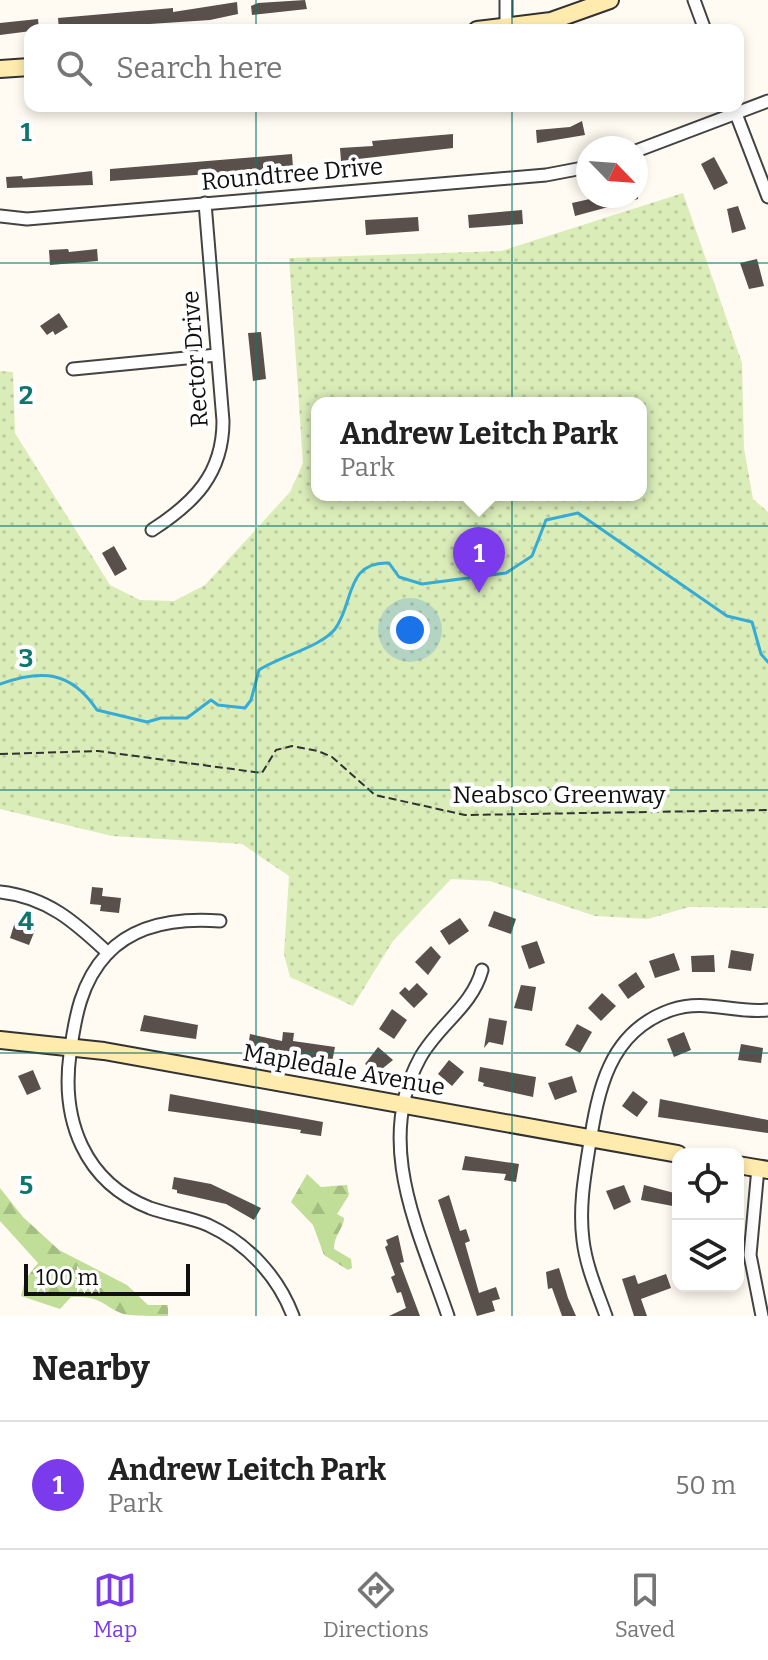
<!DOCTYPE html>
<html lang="en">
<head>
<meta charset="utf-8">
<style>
	body { margin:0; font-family:Bitter,serif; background:#f6f6f6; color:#222 }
	.controls { position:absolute; right:24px; bottom:24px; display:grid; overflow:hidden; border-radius:16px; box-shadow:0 4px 12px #0003 }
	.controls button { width:72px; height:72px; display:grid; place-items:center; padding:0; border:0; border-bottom:2px solid #e0e0e0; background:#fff; color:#222; font:40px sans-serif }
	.compass { position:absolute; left:576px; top:136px; width:72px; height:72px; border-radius:50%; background:#fff; box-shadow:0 4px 12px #0003; rotate:115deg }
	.scale { position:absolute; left:24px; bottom:20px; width:166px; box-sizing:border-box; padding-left:8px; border:4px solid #101010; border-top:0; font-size:22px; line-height:28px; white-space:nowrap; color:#101010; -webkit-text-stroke:6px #fff; paint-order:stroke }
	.you { position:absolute; left:410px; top:630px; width:28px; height:28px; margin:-20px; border:6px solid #fff; border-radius:50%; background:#1a73e8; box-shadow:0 0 0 12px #1a73e833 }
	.badge { display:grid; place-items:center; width:52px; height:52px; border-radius:50%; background:#7c3aed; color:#fff; font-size:26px; font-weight:700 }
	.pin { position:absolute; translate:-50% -66px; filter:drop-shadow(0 2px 4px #0008) }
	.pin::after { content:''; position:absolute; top:42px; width:28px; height:24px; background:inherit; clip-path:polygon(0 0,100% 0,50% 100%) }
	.popup { position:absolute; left:311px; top:397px; width:336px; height:104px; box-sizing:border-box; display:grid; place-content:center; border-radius:16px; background:#fff; filter:drop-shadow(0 2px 6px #0005); font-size:26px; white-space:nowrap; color:#767676 }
	.popup b { font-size:30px; color:#222 }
	.popup::after { content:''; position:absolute; left:50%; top:100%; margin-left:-16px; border:16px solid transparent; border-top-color:#fff }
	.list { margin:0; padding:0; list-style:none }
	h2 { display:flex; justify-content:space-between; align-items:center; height:104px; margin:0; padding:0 32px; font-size:34px }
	h2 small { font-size:26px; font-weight:400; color:#767676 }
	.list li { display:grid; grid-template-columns:52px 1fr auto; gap:24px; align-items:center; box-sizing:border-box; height:128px; padding:0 32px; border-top:2px solid #e0e0e0 }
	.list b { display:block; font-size:30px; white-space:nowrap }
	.list p { margin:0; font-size:26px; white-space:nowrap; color:#767676 }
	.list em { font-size:26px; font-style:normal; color:#767676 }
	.icon { flex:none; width:44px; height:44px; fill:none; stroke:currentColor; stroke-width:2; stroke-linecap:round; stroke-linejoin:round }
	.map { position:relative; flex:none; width:768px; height:1316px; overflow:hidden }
	.search { position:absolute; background:#fff; box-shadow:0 4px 12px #0003; left:24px; right:24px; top:24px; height:88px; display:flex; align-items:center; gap:20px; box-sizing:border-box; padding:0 28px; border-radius:16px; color:#767676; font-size:30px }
	.sheet { height:232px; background:#fff }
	nav { display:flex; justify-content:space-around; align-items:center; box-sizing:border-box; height:112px; border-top:2px solid #e0e0e0; background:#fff; font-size:22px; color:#767676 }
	nav a { display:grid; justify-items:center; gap:4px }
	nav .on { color:#7c3aed }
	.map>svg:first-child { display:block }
	.forest { fill:url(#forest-firs) }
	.park { fill:url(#park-dots); fill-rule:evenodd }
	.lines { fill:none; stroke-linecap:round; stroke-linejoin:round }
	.stream { stroke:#36abd5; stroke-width:3 }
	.building { fill:#594f4b }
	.street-casing { stroke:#434343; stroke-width:15 }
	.secondary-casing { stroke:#323232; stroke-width:20 }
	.path { stroke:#323232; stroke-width:2; stroke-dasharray:8 4; stroke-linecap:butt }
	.street { stroke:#fff; stroke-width:11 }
	.secondary { stroke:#ffebad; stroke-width:16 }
	.grid { fill:none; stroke:#0f766e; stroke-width:2; stroke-opacity:0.55 }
	.labels { text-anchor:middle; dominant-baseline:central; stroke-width:8; stroke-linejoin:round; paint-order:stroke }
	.street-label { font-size:24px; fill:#101010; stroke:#fff }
	.grid-label { font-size:26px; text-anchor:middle; font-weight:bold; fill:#0f766e; stroke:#fff; stroke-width:8; stroke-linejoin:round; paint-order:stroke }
</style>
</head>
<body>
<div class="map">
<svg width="768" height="1316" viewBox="0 0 768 1316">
	<defs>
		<pattern id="forest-firs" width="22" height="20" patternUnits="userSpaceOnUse" patternTransform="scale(2)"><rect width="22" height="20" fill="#c0de97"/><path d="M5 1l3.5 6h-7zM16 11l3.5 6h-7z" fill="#a4bd81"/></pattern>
		<pattern id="park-dots" width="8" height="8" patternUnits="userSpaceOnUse" patternTransform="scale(2)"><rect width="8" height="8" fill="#daedb9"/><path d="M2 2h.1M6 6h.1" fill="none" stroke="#baca9e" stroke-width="1.8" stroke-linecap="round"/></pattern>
	</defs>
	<rect width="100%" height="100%" fill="#fffbf2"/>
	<!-- forest -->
	<g class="forest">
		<path d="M307 1174 321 1187 347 1185 349 1195 337 1214 344 1218C344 1228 334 1234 334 1249L351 1259 352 1268 348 1270 324 1255 313 1225 291 1202Z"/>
		<path d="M0 1188 23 1217 59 1250 127 1285 148 1305H168V1316C155 1316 136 1316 123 1314 100 1304 102 1296 71 1297L60 1309 21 1296 25 1280 38 1263 0 1221Z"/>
	</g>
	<!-- park -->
	<path class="park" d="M683 193 742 363 744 448 753 499 768 512V908L689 907 648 919 595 916 490 881 451 879 393 941 353 1006 290 977 284 954 289 876 242 844 112 836 0 809V371L13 372 15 433 110 585 140 600 174 601 205 585 290 492 303 463 289 258 501 251ZM317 403H641V495H317Z"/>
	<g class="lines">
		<!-- stream -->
		<path class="stream" d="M0 684C42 669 71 671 97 710L147 722 161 718H187L211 700 218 705 245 708 251 700 259 670C280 656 321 647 335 629 354 604 345 561 389 563L399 577 422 584 506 573 532 556 546 520 578 513 727 616 752 622 761 654 768 662"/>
	</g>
	<!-- building -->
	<g class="building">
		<polygon points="305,0 307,9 252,15 251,6 258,3"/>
		<polygon points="237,2 238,14 210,20 59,30 58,18 173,8 173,12"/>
		<polygon points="38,19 39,30 0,35 0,23"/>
		<polygon points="582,121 585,135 537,143 536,130 570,127"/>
		<polygon points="453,134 453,148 341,161 340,148 373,146 372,141"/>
		<polygon points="292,154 293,168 110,181 110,169"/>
		<polygon points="714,157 728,183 714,190 701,164"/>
		<polygon points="92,171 93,185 7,188 6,177 22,176 23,179"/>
		<polygon points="603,196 638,196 638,199 575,216 572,203"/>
		<polygon points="738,206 746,229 732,233 727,209"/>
		<polygon points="522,210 523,224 469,228 468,215"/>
		<polygon points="418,217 419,231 366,235 365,220"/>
		<polygon points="68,249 69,252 97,249 98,261 50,265 49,250"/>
		<polygon points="757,259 764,286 749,289 740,263"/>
		<polygon points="59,313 68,327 55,335 53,331 47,335 40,326"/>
		<polygon points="261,332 266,379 253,381 248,333"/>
		<polygon points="114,546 127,569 115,576 102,553"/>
		<polygon points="92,887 103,888 102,896 121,898 119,913 100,911 101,905 90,904"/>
		<polygon points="494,911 516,919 511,934 488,926"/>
		<polygon points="460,918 469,931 449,945 440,931"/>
		<polygon points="15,922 35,930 29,945 10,938"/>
		<polygon points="537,941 545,963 529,969 521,946"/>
		<polygon points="431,946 441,957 428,975 415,962"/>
		<polygon points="731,950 754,954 751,971 728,968"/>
		<polygon points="674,953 680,970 655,978 649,961"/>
		<polygon points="714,955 715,972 692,972 691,956"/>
		<polygon points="636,972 645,987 628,999 618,985"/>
		<polygon points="417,983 428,994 414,1008 399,993 405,987 409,991"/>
		<polygon points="521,985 536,987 532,1011 514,1008"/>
		<polygon points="602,993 616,1006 601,1021 588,1008"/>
		<polygon points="392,1009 407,1020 394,1039 379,1029"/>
		<polygon points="144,1015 198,1025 196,1039 140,1031"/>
		<polygon points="489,1018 507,1021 503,1045 489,1042 484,1048"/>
		<polygon points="577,1024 592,1032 580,1053 565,1045"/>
		<polygon points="283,1032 294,1033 293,1041 335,1047 332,1062 248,1048 250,1034 282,1041"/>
		<polygon points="684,1032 691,1050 674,1057 667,1039"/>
		<polygon points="741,1044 763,1048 761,1063 738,1060"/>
		<polygon points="378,1047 393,1060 377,1073 365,1064"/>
		<polygon points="449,1060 464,1072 452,1086 438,1074"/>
		<polygon points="480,1067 536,1077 533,1097 483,1086 484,1083 478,1081"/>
		<polygon points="33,1070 41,1089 27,1095 18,1076"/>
		<polygon points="572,1076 577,1092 555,1100 548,1083"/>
		<polygon points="633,1091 648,1102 637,1117 622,1106"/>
		<polygon points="170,1094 323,1122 321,1136 300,1133 301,1130 168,1111"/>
		<polygon points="660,1099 768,1120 768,1133 658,1117"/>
		<polygon points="465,1156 519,1164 516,1182 504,1180 506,1174 462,1170"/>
		<polygon points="174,1177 211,1184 261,1208 254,1220 226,1204 177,1193 177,1190 172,1189"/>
		<polygon points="624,1185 631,1202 614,1210 606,1191"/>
		<polygon points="644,1185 678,1194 678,1207 641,1200"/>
		<polygon points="449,1195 460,1231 466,1229 470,1241 465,1243 479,1293 496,1287 500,1299 492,1301 495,1311 477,1316 438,1200"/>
		<polygon points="398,1235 404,1262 400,1263 420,1316 389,1316 406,1308 401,1292 397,1293 391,1277 395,1275 385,1247 388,1245 386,1240"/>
		<polygon points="559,1268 568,1298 576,1316 562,1316 552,1288 548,1289 546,1272"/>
		<polygon points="666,1274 671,1288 641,1299 647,1316 634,1316 622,1279 635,1275 638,1284"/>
	</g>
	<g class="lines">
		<!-- street casing -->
		<g class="street-casing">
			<g id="street">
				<polyline points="506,0 506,28"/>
				<polyline points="694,0 705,30"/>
				<polyline points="733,106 768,197"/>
				<polyline points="636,151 768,101"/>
				<polyline points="0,216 27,219 546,175 588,167"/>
				<polyline points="73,369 217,355"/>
				<path d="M152 530C194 503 223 474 223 421L205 203"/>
				<path d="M0 892C47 897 75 922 108 953"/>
				<path d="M220 921C180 918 136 923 107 954 81 982 75 1017 70 1054 61 1120 84 1182 150 1208 169 1215 189 1217 208 1225 247 1243 278 1276 293 1316"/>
				<polyline points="758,1168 750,1255 762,1316"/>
				<path d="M448 1316C420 1233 373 1144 420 1058 438 1025 472 1007 482 970"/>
				<path d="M606 1316C597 1291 586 1266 583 1240 579 1209 584 1179 589 1148 598 1091 608 1032 671 1010 705 998 735 1014 768 1010"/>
			</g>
		</g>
		<!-- secondary casing -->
		<g class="secondary-casing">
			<g id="secondary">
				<polyline points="477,30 551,21 610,0"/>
				<polyline points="0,69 30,67"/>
				<polyline points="0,1040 104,1051 678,1154"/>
				<polyline points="738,1165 768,1170"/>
			</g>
		</g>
		<!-- path -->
		<polyline class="path" points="0,754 98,751 262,773 276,750 292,746 318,751 332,757 375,795 465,815 768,810"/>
		<!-- street -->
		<use href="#street" class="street"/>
		<!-- secondary -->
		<use href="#secondary" class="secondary"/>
	</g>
	<!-- grid -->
	<path class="grid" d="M256 0V30M512 0V30M256 106V1316M512 106V1316M0 263H768M0 526H768M0 790H768M0 1053H768"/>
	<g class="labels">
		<!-- street labels -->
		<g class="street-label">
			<text transform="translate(292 174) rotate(-5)">Roundtree Drive</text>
			<text transform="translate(195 359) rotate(-94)">Rector Drive</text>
			<text x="559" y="795">Neabsco Greenway</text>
			<text transform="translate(344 1070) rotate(10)">Mapledale Avenue</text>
		</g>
	</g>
	<g class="grid-label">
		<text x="26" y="141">1</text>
		<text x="26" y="404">2</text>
		<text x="26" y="667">3</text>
		<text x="26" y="930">4</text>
		<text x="26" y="1194">5</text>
	</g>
</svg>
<div class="controls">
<button><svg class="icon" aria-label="locate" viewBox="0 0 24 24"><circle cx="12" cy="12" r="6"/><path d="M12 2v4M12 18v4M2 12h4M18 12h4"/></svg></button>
<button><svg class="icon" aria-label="layers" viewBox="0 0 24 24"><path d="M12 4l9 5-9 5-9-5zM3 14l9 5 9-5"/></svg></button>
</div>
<svg class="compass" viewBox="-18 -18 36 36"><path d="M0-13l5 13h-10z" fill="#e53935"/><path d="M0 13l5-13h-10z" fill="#767676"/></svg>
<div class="scale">100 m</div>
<div class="you"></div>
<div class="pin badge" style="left:479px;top:593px">1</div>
<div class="popup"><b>Andrew Leitch Park</b>Park</div>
<div class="search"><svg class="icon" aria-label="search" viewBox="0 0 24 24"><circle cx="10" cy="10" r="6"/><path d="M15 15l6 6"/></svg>Search here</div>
</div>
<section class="sheet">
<h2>Nearby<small></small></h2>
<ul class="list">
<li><span class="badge">1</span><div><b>Andrew Leitch Park</b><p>Park</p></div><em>50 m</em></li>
</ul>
</section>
<nav>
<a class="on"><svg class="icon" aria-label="map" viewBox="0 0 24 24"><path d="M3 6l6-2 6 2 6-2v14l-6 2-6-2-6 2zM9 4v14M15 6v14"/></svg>Map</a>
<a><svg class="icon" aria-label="directions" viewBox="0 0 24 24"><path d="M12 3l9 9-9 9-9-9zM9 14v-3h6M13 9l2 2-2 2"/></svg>Directions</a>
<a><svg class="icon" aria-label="saved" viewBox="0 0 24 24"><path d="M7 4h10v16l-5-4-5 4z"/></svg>Saved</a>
</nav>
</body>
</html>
